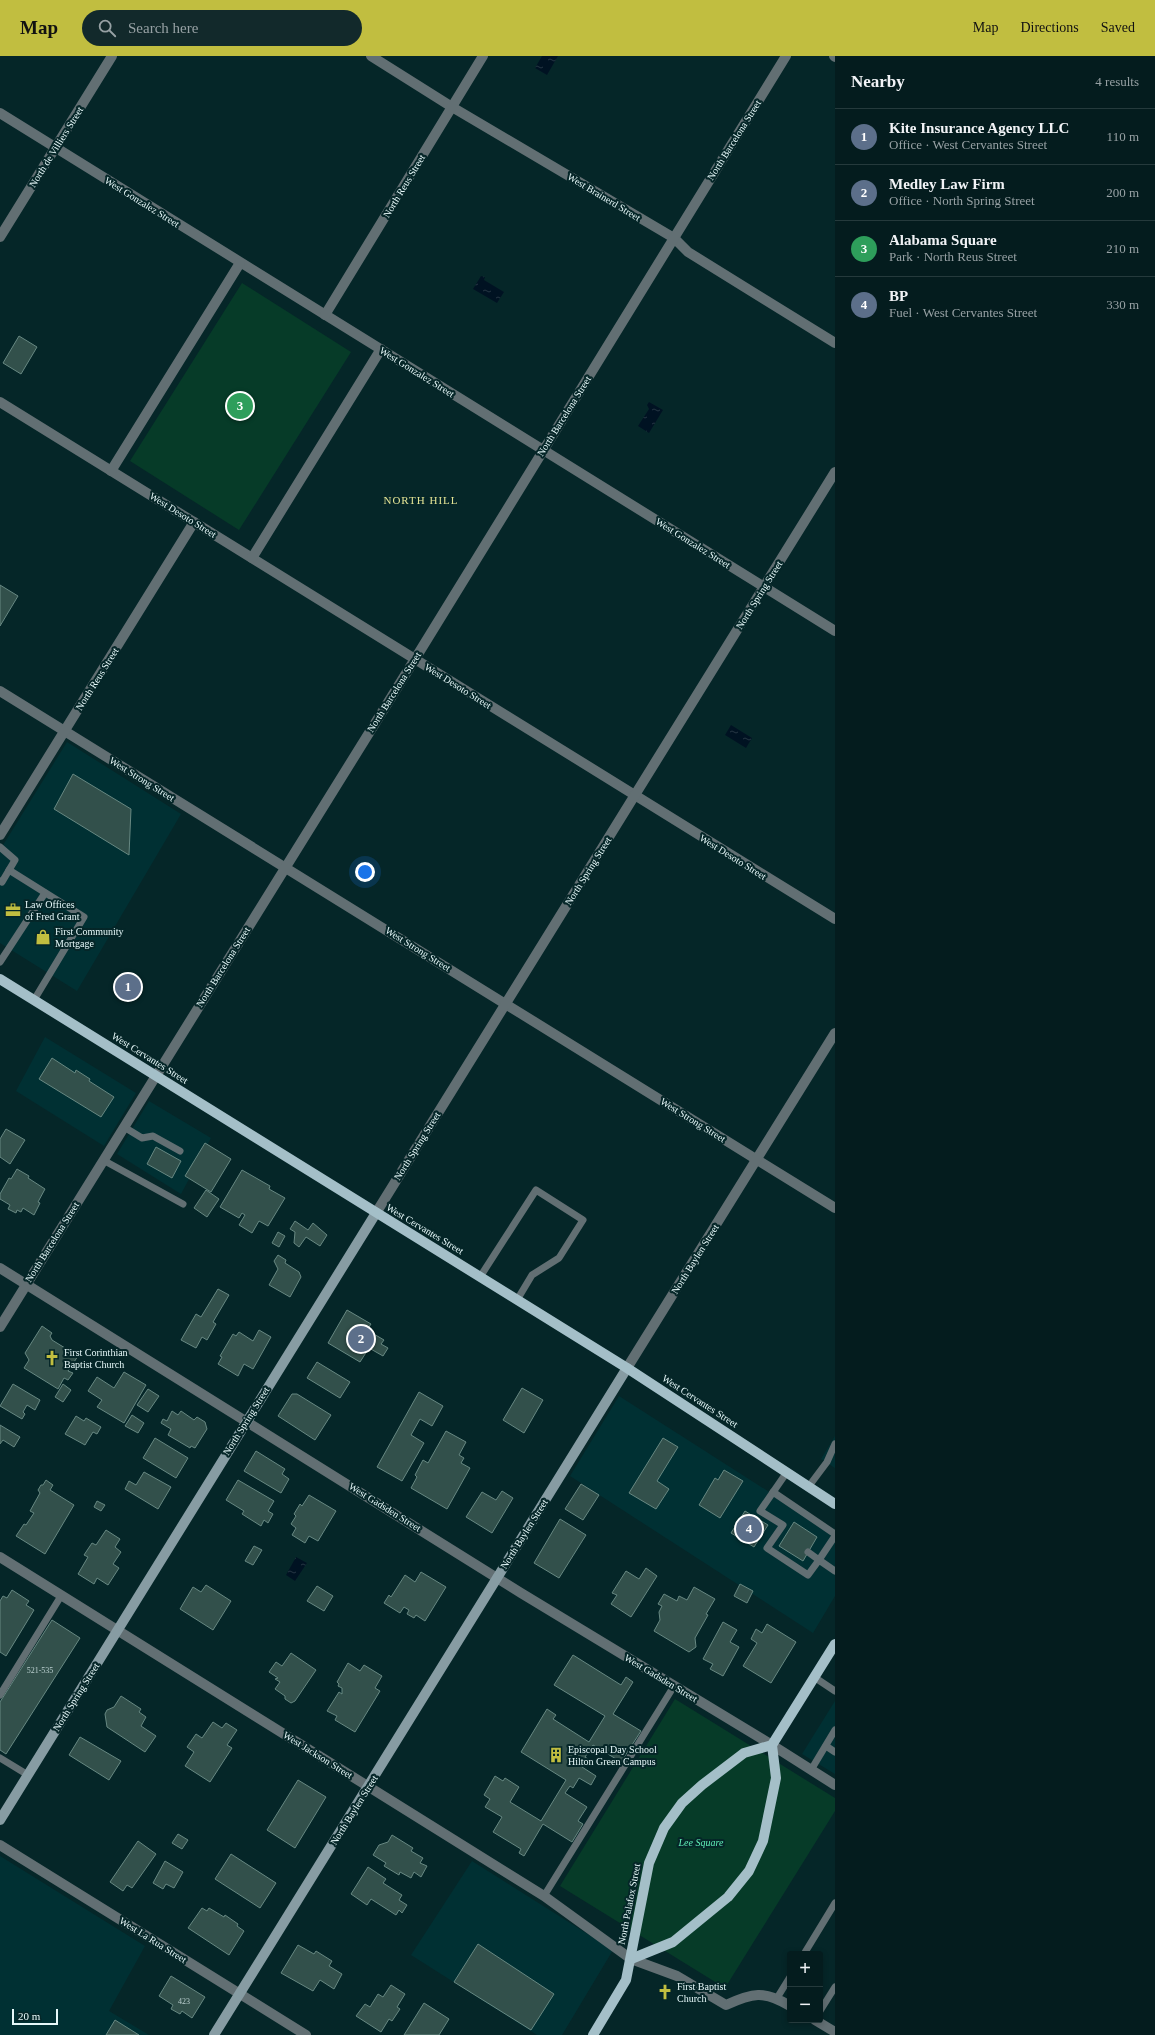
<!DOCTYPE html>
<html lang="en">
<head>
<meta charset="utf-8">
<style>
	body { margin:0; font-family:"Times New Roman",serif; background:#12292b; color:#f1f3f6 }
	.controls { position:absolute; right:12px; bottom:12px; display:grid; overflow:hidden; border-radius:4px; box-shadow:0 2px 6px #0003 }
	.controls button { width:36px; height:36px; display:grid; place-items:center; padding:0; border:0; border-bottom:1px solid #253a3c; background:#041c1e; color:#f1f3f6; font:20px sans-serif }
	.scale { position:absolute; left:12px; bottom:10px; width:46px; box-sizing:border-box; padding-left:4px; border:2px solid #e6f8f9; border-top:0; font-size:11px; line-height:14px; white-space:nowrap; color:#e6f8f9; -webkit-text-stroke:3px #052628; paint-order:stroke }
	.you { position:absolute; left:365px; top:816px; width:14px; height:14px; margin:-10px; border:3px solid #fff; border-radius:50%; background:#1a73e8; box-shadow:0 0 0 6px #1a73e833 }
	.badge { display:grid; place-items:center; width:26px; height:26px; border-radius:50%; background:#c1be40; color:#fff; font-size:13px; font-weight:700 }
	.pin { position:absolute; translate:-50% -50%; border:2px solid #fff; box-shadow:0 1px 4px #0006 }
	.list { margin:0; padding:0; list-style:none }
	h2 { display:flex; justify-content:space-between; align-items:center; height:52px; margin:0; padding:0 16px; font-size:17px }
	h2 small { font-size:13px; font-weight:400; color:#97a1a4 }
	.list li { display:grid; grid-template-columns:26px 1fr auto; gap:12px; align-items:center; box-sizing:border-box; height:56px; padding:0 16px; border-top:1px solid #253a3c }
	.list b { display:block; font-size:15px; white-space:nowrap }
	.list p { margin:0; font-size:13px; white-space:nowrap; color:#97a1a4 }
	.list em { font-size:13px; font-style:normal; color:#97a1a4 }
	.icon { flex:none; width:22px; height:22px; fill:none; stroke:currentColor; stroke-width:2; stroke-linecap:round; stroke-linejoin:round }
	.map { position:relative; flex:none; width:835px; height:1979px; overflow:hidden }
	header { display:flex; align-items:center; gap:24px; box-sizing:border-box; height:56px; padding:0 20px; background:#c1be40; color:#111 }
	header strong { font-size:19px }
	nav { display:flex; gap:22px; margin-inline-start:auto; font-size:14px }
	.search { width:280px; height:36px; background:#12292b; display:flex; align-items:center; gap:10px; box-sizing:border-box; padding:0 14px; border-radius:22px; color:#97a1a4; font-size:15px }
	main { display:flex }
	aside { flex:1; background:#041c1e }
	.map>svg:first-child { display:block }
	.built { fill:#003033 }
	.park { fill:#063b28 }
	.water { fill:url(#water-ripples) }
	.building { fill:#32504b; stroke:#678882 }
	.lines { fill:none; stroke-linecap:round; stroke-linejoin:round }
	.lane { stroke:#626f73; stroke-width:7 }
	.street { stroke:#626f73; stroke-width:10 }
	.secondary { stroke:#879ca3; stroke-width:10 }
	.primary { stroke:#a4bfc8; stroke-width:10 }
	.labels { text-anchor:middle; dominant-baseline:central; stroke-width:4; stroke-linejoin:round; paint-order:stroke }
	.number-label { font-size:8px; fill:#b9cece }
	.street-label { font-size:10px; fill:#e6f8f9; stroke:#052628 }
	.poi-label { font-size:10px; fill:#e6f8f9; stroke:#052628; text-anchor:start }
	.park-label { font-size:10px; font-style:italic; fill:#61f0b8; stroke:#052628 }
	.neighbourhood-label { font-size:11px; letter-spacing:1px; fill:#e4e495; stroke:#052628 }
</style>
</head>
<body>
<header>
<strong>Map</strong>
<div class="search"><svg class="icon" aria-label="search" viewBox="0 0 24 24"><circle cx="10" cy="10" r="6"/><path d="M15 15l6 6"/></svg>Search here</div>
<nav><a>Map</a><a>Directions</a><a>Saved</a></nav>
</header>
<main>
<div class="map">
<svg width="835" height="1979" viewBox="0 0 835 1979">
	<defs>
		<pattern id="water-ripples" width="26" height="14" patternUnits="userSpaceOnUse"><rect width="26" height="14" fill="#001222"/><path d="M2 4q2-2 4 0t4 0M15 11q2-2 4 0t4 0" fill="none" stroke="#253543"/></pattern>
	</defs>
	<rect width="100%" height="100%" fill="#052628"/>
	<!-- built -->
	<g class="built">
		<polygon points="67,686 181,758 77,935 0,887 0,794"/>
		<polygon points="45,981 136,1037 104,1090 16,1035"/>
		<polygon points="149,1045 211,1082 181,1138 117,1098"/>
		<polygon points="619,1340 835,1478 835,1540 813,1577 570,1420"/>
		<polygon points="835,1380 835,1412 821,1403"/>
		<polygon points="835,1645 835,1718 802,1698"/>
		<polygon points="0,1800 145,1890 109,1955 149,1979 0,1979"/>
		<polygon points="472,1805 613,1894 562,1979 537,1979 411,1899"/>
	</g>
	<!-- park -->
	<g class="park">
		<polygon points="242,227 351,296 239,474 130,405"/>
		<polygon points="675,1643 835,1742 835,1755 725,1932 560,1830"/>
	</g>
	<!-- water -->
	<g class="water">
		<polygon points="542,0 558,0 547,19 535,12"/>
		<polygon points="481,220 485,221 484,224 504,236 497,247 473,233"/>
		<polygon points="649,346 663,354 649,377 638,370 649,353 647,349"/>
		<polygon points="731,669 752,682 746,692 725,679"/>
		<polygon points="296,1501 307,1507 295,1525 286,1519"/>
	</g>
	<!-- building -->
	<g class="building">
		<polygon points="19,280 37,291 21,318 3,307"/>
		<polygon points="0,529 18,540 0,570"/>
		<polygon points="73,718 131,753 129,799 54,753"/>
		<polygon points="52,1002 75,1017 76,1014 90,1023 89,1025 114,1041 101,1061 39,1023"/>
		<polygon points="6,1073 25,1084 10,1108 0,1101 0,1083"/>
		<polygon points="205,1087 231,1103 211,1136 185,1120"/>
		<polygon points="156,1091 181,1105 172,1122 147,1108"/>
		<polygon points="17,1113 29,1120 28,1122 45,1133 38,1146 40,1147 34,1159 23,1152 21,1156 17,1154 16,1157 8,1153 10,1149 0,1143 0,1138 9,1122 11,1123"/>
		<polygon points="242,1114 270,1130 269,1133 285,1142 268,1170 259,1165 252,1177 239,1169 245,1159 242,1157 239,1162 220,1151"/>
		<polygon points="206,1134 219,1143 207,1161 194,1152"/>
		<polygon points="295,1165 308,1174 313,1167 327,1179 320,1190 306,1181 299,1191 294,1187 295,1176 290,1173"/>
		<polygon points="278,1176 285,1180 279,1191 272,1187"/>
		<polygon points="278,1199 286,1204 285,1207 299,1216 301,1221 290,1241 269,1229 278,1213 274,1205"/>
		<polygon points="218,1233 229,1239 213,1266 216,1268 207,1284 202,1281 196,1292 181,1284 196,1258 201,1261"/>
		<polygon points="347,1254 371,1268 367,1274 384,1284 381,1288 388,1292 383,1300 369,1292 360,1306 328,1287"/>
		<polygon points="42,1270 52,1277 50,1280 52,1284 78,1300 68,1315 73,1317 68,1324 64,1322 58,1333 24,1312 29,1304 25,1297"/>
		<polygon points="259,1274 271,1281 253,1313 244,1308 238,1320 218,1308 222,1301 220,1300 233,1278 236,1280 239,1276 253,1285"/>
		<polygon points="317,1306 350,1326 340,1342 307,1322"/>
		<polygon points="124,1316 146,1329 124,1367 97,1351 102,1344 88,1335 97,1321 114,1332"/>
		<polygon points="13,1328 40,1344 35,1354 27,1349 23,1356 25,1358 22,1363 0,1350"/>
		<polygon points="63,1328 71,1334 63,1346 55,1341"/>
		<polygon points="522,1332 543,1344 524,1377 503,1364"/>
		<polygon points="148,1333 159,1340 148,1356 137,1349"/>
		<polygon points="419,1336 443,1350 432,1370 420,1363 411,1379 424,1387 402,1425 377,1411"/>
		<polygon points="292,1338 297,1338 331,1359 315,1384 278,1360"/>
		<polygon points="172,1355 178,1359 181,1355 194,1364 197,1361 205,1366 207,1373 195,1392 191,1390 190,1392 168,1379 171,1373 161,1367 163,1363 167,1365"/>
		<polygon points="132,1359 144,1367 138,1377 125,1370"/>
		<polygon points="76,1360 84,1365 86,1362 101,1371 97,1378 93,1376 85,1389 65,1378"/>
		<polygon points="0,1369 20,1381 14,1391 3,1384 0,1388"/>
		<polygon points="446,1375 466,1386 459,1399 464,1402 461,1407 470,1412 447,1453 411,1432 417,1421 415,1419 423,1404 428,1407"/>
		<polygon points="155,1382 188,1402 176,1422 143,1402"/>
		<polygon points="663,1382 678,1391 657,1425 669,1433 656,1453 629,1437"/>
		<polygon points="256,1395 285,1413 282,1418 289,1423 281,1437 244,1415"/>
		<polygon points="724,1414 743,1425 720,1462 699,1449 715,1422 718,1424"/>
		<polygon points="144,1416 171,1431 158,1453 125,1433 129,1425 136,1429"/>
		<polygon points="46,1424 53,1429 50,1434 74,1449 45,1498 16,1480 24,1468 26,1469 34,1457 30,1455 40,1437 38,1434 41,1429 43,1429"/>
		<polygon points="238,1424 274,1445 268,1455 273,1458 268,1467 264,1464 261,1470 242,1458 244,1455 226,1444"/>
		<polygon points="581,1428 599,1439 583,1464 565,1453"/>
		<polygon points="502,1435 513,1442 492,1477 466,1461 482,1436 496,1444"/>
		<polygon points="309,1439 336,1455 318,1485 309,1480 305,1487 292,1479 296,1472 291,1468 296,1460 294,1458 300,1448 302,1450"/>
		<polygon points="97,1445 105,1449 101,1455 94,1451"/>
		<polygon points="745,1455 768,1469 754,1491 731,1477"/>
		<polygon points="560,1463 586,1479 559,1522 534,1507"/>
		<polygon points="794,1466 817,1481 803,1505 779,1490"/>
		<polygon points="106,1474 120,1483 115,1491 121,1496 113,1508 119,1512 108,1529 97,1522 94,1528 78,1518 88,1501 84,1499 92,1487 96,1489"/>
		<polygon points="254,1490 262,1494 253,1509 245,1505"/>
		<polygon points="646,1512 657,1520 631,1561 611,1548 617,1539 612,1537 626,1515 639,1523"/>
		<polygon points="421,1516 446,1531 425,1565 416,1559 414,1562 407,1558 409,1554 404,1551 400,1557 384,1547 389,1539 391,1541 405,1519 415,1526"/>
		<polygon points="740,1528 753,1535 747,1547 734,1540"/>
		<polygon points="206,1529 231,1545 213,1574 180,1553 193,1531 201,1536"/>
		<polygon points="317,1530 333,1540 324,1555 307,1545"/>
		<polygon points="694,1531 715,1543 706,1558 708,1559 695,1582 696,1591 689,1596 654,1575 660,1564 659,1556 662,1550 658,1548 664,1538 677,1545 679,1540 687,1544"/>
		<polygon points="12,1534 29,1545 26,1549 34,1554 6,1600 0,1596 0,1545 3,1540 7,1542"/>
		<polygon points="52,1564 80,1582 6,1698 0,1694 0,1646"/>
		<polygon points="723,1566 737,1574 730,1586 739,1591 723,1620 710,1613 713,1608 703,1603"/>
		<polygon points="767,1568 796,1586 771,1627 743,1610 757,1587 751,1583 756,1573 762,1577"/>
		<polygon points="291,1597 316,1614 295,1645 291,1647 285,1643 285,1640 275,1633 280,1626 275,1623 278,1622 269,1616 276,1606 282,1610"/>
		<polygon points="573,1599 621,1629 626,1621 633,1626 613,1658 641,1675 621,1706 593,1689 585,1701 588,1703 582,1711 596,1720 591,1729 579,1722 573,1732 570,1730 565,1737 587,1751 578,1765 583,1768 572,1786 543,1768 524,1800 519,1797 521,1793 493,1776 502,1761 485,1751 490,1743 484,1739 495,1720 503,1725 505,1722 519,1731 510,1746 541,1765 566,1724 521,1696 547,1653 556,1659 553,1663 589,1686 605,1660 554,1629"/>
		<polygon points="348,1607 360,1615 364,1609 382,1620 375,1632 380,1635 355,1676 335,1664 337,1660 327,1655 339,1636 342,1638 342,1632 338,1630 339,1628 337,1626"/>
		<polygon points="121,1640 141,1653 139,1656 146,1661 141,1670 156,1680 145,1696 107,1671 105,1658 107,1654 114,1651"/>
		<polygon points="213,1666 222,1672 226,1667 237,1674 227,1689 232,1692 210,1726 185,1710 194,1696 187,1691 196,1678 202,1682"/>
		<polygon points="80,1681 121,1705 109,1724 69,1699"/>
		<polygon points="298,1724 326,1741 295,1792 267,1774"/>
		<polygon points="178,1778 188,1784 182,1793 172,1787"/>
		<polygon points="392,1779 413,1792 411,1795 423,1802 420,1807 427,1810 421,1821 414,1816 411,1822 400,1816 399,1819 384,1810 386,1807 373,1799 379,1789 388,1786"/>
		<polygon points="138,1785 156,1798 132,1832 127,1829 123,1835 110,1826"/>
		<polygon points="231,1798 276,1827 260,1852 215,1823"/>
		<polygon points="165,1805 183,1816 174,1832 166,1828 163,1833 153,1827"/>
		<polygon points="368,1811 386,1823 383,1827 402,1839 399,1844 407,1849 402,1857 399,1854 396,1859 371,1843 367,1849 351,1838"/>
		<polygon points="202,1852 207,1855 209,1852 224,1861 225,1859 238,1868 237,1870 244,1875 229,1899 188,1872"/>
		<polygon points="478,1888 554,1938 531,1974 454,1926"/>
		<polygon points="298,1889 314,1898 316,1895 332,1905 329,1910 342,1918 334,1933 320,1924 313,1935 281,1917"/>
		<polygon points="171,1920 205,1941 192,1962 182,1955 180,1958 171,1953 173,1949 159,1940"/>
		<polygon points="391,1929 405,1938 397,1951 400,1953 392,1965 389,1963 381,1976 356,1960 365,1948 370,1951 378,1938 383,1941"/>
		<polygon points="424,1947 449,1963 439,1979 404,1979"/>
		<polygon points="115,1964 139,1979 106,1979"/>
	</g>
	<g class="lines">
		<!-- lane -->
		<g class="lane">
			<polyline points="0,791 15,804 2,826 0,825"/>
			<polyline points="9,814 84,861 34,944"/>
			<polyline points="0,906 45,837"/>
			<polyline points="124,1071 142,1082 153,1080 180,1095"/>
			<polyline points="103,1104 183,1148"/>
			<polyline points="480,1221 536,1134 583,1164 559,1202 532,1219 517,1244"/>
			<polyline points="787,1416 760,1455 783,1469 767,1492 808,1519 819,1504 835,1515"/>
			<polyline points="809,1430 827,1406 835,1388"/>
			<polyline points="773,1436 835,1478"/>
			<polyline points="808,1496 819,1504 835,1480"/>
			<polyline points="814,1621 835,1635"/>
			<polyline points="0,1639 61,1540"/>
			<polyline points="826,1690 835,1696"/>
			<polyline points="0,1702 28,1719"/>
			<polyline points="811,1714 835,1674"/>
			<polyline points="544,1840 674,1630"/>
			<polyline points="804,1898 835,1847"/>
			<polyline points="777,1942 790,1921"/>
			<polyline points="820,1955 835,1931"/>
		</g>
		<!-- street -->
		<g class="street">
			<polyline points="371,0 452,51 674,182 688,196 835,287"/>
			<polyline points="834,0 835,1"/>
			<polyline points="0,57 835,575"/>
			<polyline points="0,181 112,0"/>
			<polyline points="325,259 483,0"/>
			<polyline points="0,346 835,863"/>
			<polyline points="111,415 240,207"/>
			<polyline points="252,502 381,293"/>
			<polyline points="0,635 835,1152"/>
			<polyline points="0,779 194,466"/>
			<polyline points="376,1157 835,416"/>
			<polyline points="0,1212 521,1537 772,1689 835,1729"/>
			<polyline points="0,1271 415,603 786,0"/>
			<polyline points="627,1312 835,977"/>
			<path d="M0 1501 544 1840 631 1903 677 1920 726 1949C752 1937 764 1934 790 1950"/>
			<polyline points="0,1789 306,1979"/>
			<polyline points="815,1964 835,1976"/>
		</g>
		<!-- secondary -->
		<g class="secondary">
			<polyline points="0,1764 376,1157"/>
			<polyline points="214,1979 627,1312"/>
		</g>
		<!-- primary -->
		<g class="primary">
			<polyline points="0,923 627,1312 835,1448"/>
			<polyline points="631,1903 673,1886 728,1841 749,1815 763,1785 776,1722 772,1689 835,1588"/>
			<polyline points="593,1979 626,1924 649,1807 664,1772 682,1747 702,1729 744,1697 772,1689"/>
		</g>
	</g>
	<!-- icons -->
	<defs>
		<g id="office-bare" transform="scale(1.2)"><path d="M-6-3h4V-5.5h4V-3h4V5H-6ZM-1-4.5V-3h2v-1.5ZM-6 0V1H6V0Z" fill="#c1be40" stroke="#052628" stroke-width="2.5" paint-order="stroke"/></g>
		<g id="shop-bare" transform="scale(1.2)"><path d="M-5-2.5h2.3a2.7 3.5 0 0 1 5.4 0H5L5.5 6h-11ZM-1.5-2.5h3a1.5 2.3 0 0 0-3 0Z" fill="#c1be40" stroke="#052628" stroke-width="2.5" paint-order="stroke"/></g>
		<g id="church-bare" transform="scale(1.2)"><path d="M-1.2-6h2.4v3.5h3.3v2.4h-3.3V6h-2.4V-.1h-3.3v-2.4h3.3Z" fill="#c1be40" stroke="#052628" stroke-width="2.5" paint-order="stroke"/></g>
		<g id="building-bare" transform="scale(1.2)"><path d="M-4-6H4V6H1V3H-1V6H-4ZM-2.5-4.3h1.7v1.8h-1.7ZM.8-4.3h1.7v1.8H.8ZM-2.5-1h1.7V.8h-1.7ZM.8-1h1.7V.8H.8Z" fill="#c1be40" stroke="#052628" stroke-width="2.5" paint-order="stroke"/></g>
	</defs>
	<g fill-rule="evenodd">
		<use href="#office-bare" x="13" y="854"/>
		<use href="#shop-bare" x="43" y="881"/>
		<use href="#church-bare" x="52" y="1302"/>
		<use href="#building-bare" x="556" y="1699"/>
		<use href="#church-bare" x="665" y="1936"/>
	</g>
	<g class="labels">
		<!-- number labels -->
		<g class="number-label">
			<text x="40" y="1614">521-535</text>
			<text x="184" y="1945">423</text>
		</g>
		<!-- street labels -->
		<g class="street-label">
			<text transform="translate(734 84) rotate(-58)">North Barcelona Street</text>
			<text transform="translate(56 91) rotate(-58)">North de Villiers Street</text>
			<text transform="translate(404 130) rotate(-59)">North Reus Street</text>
			<text transform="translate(604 141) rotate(31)">West Brainerd Street</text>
			<text transform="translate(142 146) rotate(32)">West Gonzalez Street</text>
			<text transform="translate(417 316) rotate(32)">West Gonzalez Street</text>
			<text transform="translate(564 360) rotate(-58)">North Barcelona Street</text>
			<text transform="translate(183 459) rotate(32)">West Desoto Street</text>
			<text transform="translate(693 487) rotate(32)">West Gonzalez Street</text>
			<text transform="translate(759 539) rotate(-58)">North Spring Street</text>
			<text transform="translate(97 623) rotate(-58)">North Reus Street</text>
			<text transform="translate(458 630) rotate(32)">West Desoto Street</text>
			<text transform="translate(394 636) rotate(-58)">North Barcelona Street</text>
			<text transform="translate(142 723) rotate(32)">West Strong Street</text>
			<text transform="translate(733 801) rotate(32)">West Desoto Street</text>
			<text transform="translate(588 815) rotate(-58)">North Spring Street</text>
			<text transform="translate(418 893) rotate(32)">West Strong Street</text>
			<text transform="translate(223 911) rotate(-58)">North Barcelona Street</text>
			<text transform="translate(150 1002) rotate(32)">West Cervantes Street</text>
			<text transform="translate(693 1064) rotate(32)">West Strong Street</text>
			<text transform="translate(417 1090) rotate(-58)">North Spring Street</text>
			<text transform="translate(425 1173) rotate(31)">West Cervantes Street</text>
			<text transform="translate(52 1186) rotate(-58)">North Barcelona Street</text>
			<text transform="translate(695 1203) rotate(-58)">North Baylen Street</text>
			<text transform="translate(700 1345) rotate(33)">West Cervantes Street</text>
			<text transform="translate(246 1365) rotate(-58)">North Spring Street</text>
			<text transform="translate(385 1451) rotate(32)">West Gadsden Street</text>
			<text transform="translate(524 1478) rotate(-58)">North Baylen Street</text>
			<text transform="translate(661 1622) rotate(31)">West Gadsden Street</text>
			<text transform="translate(76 1641) rotate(-58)">North Spring Street</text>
			<text transform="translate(318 1699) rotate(32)">West Jackson Street</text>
			<text transform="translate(354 1754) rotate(-58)">North Baylen Street</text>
			<text transform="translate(629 1848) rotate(-79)">North Palafox Street</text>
			<text transform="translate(153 1884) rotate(32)">West La Rua Street</text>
		</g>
		<!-- poi labels -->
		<g class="poi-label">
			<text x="25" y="848">Law Offices<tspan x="25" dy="12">of Fred Grant</tspan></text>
			<text x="55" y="875">First Community<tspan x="55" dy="12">Mortgage</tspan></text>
			<text x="64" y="1296">First Corinthian<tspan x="64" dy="12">Baptist Church</tspan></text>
			<text x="568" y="1693">Episcopal Day School<tspan x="568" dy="12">Hilton Green Campus</tspan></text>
			<text x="677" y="1930">First Baptist<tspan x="677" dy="12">Church</tspan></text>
		</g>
		<!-- park labels -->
		<g class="park-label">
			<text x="701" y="1786">Lee Square</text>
		</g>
		<!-- neighbourhood labels -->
		<g class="neighbourhood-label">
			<text x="421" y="444">NORTH HILL</text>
		</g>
	</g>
</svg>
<div class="controls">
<button>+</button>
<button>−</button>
</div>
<div class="scale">20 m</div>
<div class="you"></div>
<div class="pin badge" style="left:128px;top:931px;background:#5c6f8a">1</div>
<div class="pin badge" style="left:361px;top:1283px;background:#5c6f8a">2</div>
<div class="pin badge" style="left:240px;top:350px;background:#2e9e5b">3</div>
<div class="pin badge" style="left:749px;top:1473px;background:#5c6f8a">4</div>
</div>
<aside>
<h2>Nearby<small>4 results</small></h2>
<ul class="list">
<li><span class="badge" style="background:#5c6f8a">1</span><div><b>Kite Insurance Agency LLC</b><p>Office · West Cervantes Street</p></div><em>110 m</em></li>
<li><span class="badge" style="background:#5c6f8a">2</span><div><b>Medley Law Firm</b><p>Office · North Spring Street</p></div><em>200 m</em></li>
<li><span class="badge" style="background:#2e9e5b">3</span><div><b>Alabama Square</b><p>Park · North Reus Street</p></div><em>210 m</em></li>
<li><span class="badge" style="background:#5c6f8a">4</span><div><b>BP</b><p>Fuel · West Cervantes Street</p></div><em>330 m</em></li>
</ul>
</aside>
</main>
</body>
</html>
